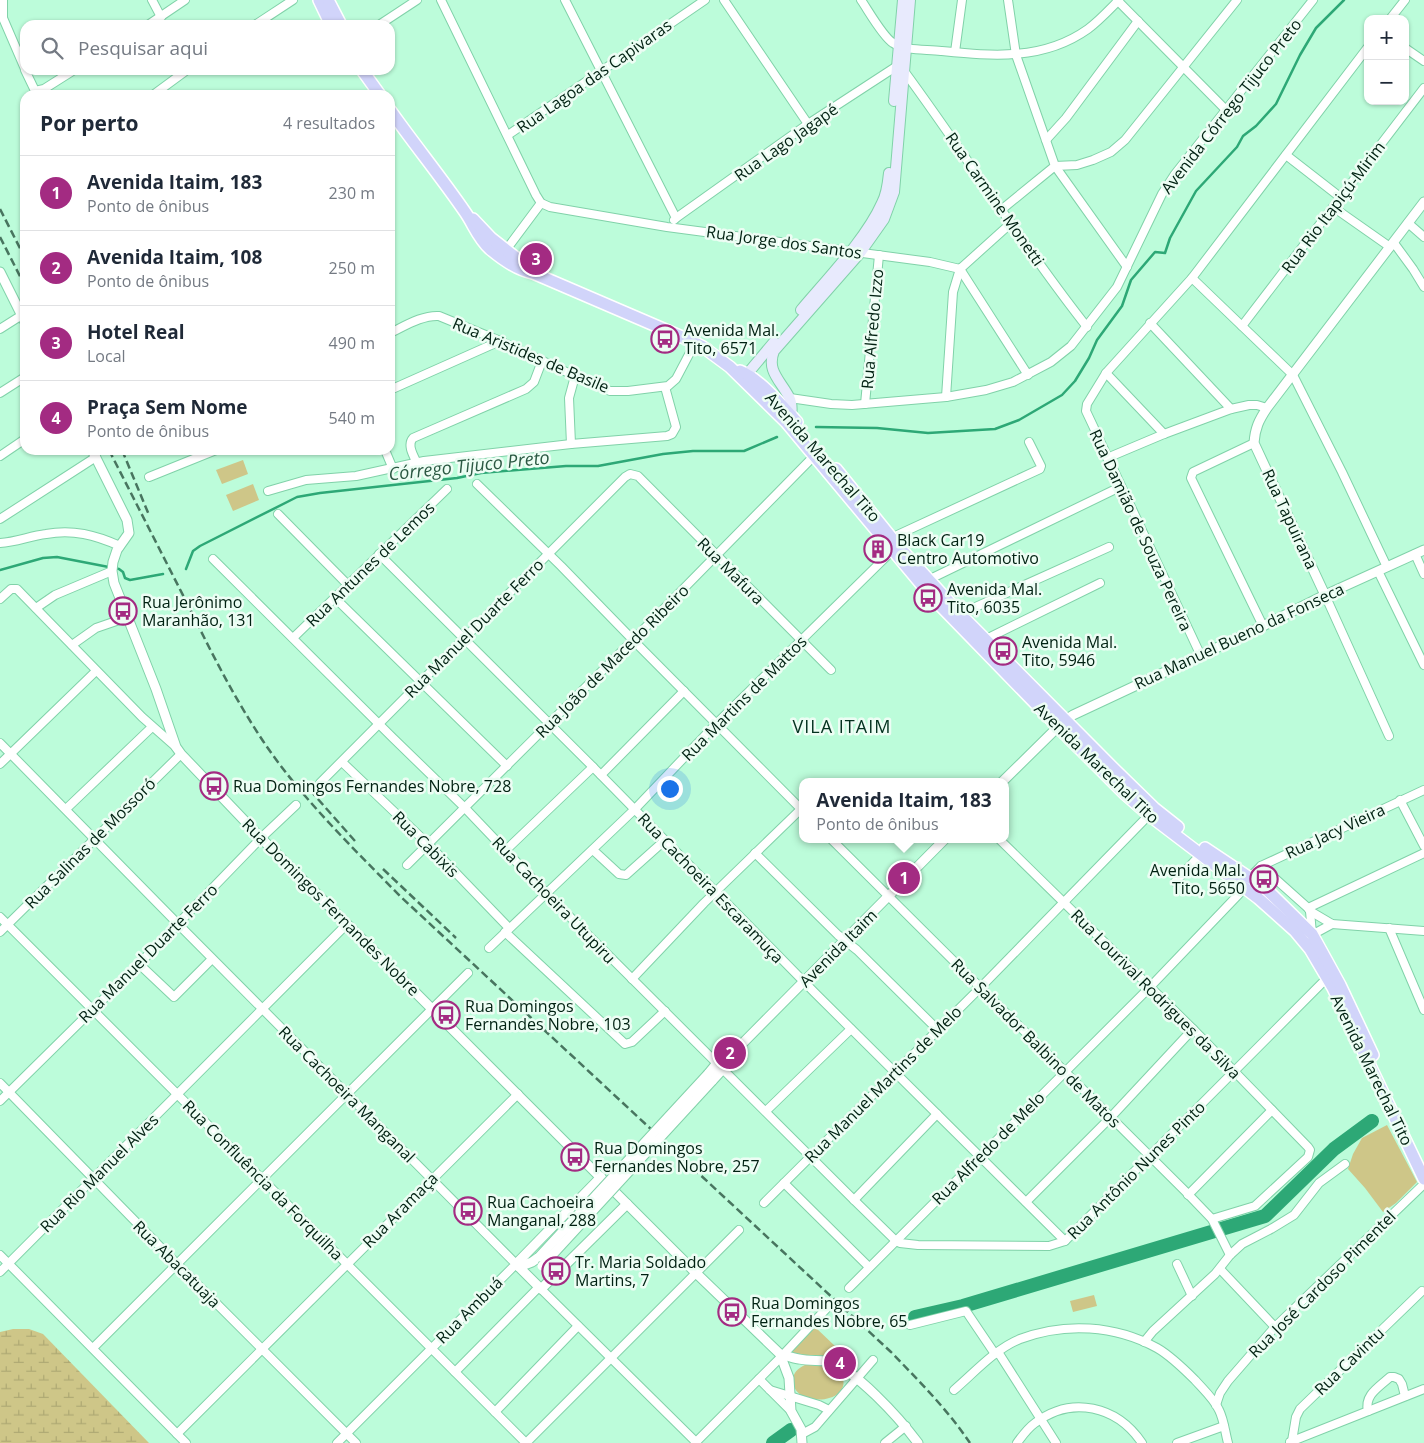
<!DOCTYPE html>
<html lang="pt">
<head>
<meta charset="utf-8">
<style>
	body { margin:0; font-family:"Open Sans",sans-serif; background:#f2f2f3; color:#1f2937 }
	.controls { position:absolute; right:15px; top:15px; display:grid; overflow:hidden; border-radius:10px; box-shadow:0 1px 4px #0004 }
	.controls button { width:45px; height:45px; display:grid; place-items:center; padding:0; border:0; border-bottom:1px solid #e0e1e3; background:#fff; color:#1f2937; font:25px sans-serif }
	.you { position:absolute; left:669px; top:788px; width:18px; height:18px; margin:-12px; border:4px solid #fff; border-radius:50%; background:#1a73e8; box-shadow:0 0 0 8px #1a73e833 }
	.badge { display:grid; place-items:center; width:32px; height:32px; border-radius:50%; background:#a32b82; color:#fff; font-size:16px; font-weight:700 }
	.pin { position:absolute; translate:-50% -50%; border:2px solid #fff; box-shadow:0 1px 5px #0006 }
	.popup { position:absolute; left:799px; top:778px; width:210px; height:65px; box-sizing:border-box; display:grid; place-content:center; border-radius:10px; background:#fff; filter:drop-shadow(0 1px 4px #0005); font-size:16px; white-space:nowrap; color:#747a83 }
	.popup b { font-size:19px; color:#1f2937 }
	.popup::after { content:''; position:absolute; left:50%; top:100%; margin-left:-10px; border:10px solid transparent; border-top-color:#fff }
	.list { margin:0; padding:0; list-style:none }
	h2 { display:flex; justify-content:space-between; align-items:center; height:65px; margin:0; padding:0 20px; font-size:21px }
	h2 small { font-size:16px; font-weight:400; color:#747a83 }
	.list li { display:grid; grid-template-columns:32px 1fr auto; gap:15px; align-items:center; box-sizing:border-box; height:75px; padding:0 20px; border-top:1px solid #e0e1e3 }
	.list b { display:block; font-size:19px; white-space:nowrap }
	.list p { margin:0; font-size:16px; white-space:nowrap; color:#747a83 }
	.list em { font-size:16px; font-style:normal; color:#747a83 }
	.icon { flex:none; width:28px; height:28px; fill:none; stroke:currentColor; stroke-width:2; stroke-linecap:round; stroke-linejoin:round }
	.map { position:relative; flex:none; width:1424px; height:1443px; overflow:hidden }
	.search { position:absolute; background:#fff; box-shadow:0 1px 4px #0004; left:20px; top:20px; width:375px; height:55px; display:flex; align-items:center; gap:12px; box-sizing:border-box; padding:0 18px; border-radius:15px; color:#747a83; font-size:19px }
	.panel { position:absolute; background:#fff; box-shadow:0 1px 4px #0004; left:20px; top:90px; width:375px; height:365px; border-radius:15px }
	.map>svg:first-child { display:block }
	.wetland { fill:url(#wetland-marsh) }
	.green { fill:#cec688 }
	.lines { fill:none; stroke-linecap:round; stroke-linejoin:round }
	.stream { stroke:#2da876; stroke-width:2.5 }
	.river { stroke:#2da876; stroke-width:14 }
	.minor-casing { stroke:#81d2a9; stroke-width:10 }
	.tertiary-casing { stroke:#81d2a9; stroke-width:11 }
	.secondary-casing { stroke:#81d2a9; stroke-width:12 }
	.primary-casing { stroke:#fff; stroke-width:14 }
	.minor { stroke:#fff; stroke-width:8 }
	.tertiary { stroke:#fff; stroke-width:9 }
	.secondary { stroke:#e8eafd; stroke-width:10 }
	.primary { stroke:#d1d4fa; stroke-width:11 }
	.rail { stroke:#48755f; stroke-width:2.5; stroke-dasharray:8 4; stroke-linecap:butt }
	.tertiary-bridge-casing { stroke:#81d2a9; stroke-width:11; stroke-linecap:butt }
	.tertiary-bridge { stroke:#fff; stroke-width:9 }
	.labels { text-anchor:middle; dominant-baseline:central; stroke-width:5; stroke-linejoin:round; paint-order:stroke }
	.street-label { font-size:16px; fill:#002112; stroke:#edfdf4 }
	.poi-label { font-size:16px; fill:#002112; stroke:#edfdf4; text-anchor:start }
	.water-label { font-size:18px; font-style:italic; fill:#2b5943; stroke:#edfdf4 }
	.neighbourhood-label { font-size:18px; letter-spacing:1px; fill:#043320; stroke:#edfdf4 }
</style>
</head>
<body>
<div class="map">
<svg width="1424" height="1443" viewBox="0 0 1424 1443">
	<defs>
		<pattern id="wetland-marsh" width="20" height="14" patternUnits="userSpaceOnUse" patternTransform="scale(1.25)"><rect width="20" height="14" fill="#cec688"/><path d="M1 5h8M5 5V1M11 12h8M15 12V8" fill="none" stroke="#afaa74"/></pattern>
	</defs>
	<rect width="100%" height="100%" fill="#bcfcda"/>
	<!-- wetland -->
	<polygon class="wetland" points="13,1329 29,1329 43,1334 149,1443 0,1443 0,1332"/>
	<!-- green -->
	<g class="green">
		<polygon points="243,460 248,474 222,484 216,470"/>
		<polygon points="253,484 259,500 233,511 226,495"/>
		<polygon points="1387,1125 1417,1182 1396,1203 1383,1212 1365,1188 1348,1169 1353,1154 1362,1138"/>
		<polygon points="1094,1295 1097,1306 1073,1312 1070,1301"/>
		<path d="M815 1327 857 1367 854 1369C833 1357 817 1358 794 1353L792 1351Z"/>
		<path d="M805 1365C818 1365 829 1366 841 1373 857 1405 792 1409 793 1380 793 1373 798 1368 805 1365Z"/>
	</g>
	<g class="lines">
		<!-- stream -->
		<g class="stream">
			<polyline points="816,427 877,428 928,433 995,429 1019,420 1062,395 1075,381 1089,358 1097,340 1122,306 1131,280 1155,252 1165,253 1170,238 1196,191 1237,147 1243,136 1256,126 1276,104 1300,55 1316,28 1344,0"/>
			<polyline points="186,569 193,551 200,546 297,497 320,493 457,478 481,473 566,466 598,466 663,454 693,451 744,451 777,437"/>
			<polyline points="0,570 43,558 57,557 119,569 123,572 125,578 130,580 163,574"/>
		</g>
		<!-- river -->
		<g class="river">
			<polyline points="915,1317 963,1306 1265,1216 1334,1149 1372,1121"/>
			<polyline points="773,1443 791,1430"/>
		</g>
		<!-- minor casing -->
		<g class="minor-casing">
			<g id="minor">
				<polyline points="3,0 3,18 25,69"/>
				<polyline points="152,0 161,17"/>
				<polyline points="441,0 536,195 541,203 550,207 667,227 930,262 960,269 1010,224"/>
				<polyline points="565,0 676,218 674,220"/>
				<polyline points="724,0 808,124"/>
				<path d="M861 0C868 10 883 37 893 43 905 51 927 49 941 51 993 56 1043 61 1088 29 1099 21 1109 10 1119 0"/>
				<polyline points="1008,0 1016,55 1055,166 1127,267"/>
				<polyline points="1117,0 1226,110"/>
				<polyline points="1390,19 1405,0"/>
				<polyline points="148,25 185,0"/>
				<polyline points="255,25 293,0"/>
				<polyline points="379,25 417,0"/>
				<polyline points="1405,48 1424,61"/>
				<polyline points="955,52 962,0"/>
				<polyline points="25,70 37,95"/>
				<polyline points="35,91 44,89 74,70"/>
				<polyline points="153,95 187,70"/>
				<polyline points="508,135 705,0"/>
				<polyline points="1046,140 1066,118 1138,21"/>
				<polyline points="1286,155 1340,197"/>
				<polyline points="1333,207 1390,247"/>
				<polyline points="1001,210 1055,166 1077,165 1093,160 1111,152 1125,140 1237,0"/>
				<path d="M676 218 808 124 897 66 904 71C966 155 1022 245 1087 327"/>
				<polyline points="1408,223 1424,237"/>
				<polyline points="1394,243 1413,269 1424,287"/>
				<polyline points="503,254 541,203"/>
				<polyline points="960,269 1028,375"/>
				<polyline points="1192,278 1293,375 1342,472 1387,567"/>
				<polyline points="1150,323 1231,409"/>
				<polyline points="1242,326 1424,88"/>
				<polyline points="0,329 22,315"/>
				<path d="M390 333C405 326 422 315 439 316L500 341 575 376 610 391H628L668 386 676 379 695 343"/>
				<polyline points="1106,373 1164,434"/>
				<polyline points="390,390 500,341"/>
				<polyline points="0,393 25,377"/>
				<polyline points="946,397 953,292 960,269"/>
				<polyline points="790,398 831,404 852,405 946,397 986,390 1013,382 1051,362 1071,346 1117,287 1162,194 1175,174 1313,0"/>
				<polyline points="865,404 879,255"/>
				<polyline points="1254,443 1193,472 1191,478 1263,626"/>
				<polyline points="571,444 569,398 575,376"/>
				<polyline points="385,450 393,469"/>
				<polyline points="0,456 25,439"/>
				<polyline points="1107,458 1164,434 1231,409 1249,405 1257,405 1267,408"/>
				<path d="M417 463C413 455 407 445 413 438L526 389 534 382 542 361"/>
				<polyline points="149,477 216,450"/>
				<polyline points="477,484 561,566 633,640 803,811"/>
				<polyline points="268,491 306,480 356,476 424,461 571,444 667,436 672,434 676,427 665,387"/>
				<polyline points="278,514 348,585"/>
				<polyline points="0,519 96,457"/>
				<polyline points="891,538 1040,469 1041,466 1029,442"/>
				<path d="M0 543C16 542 30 536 46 534 73 529 95 535 120 546"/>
				<polyline points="379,554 593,767 815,993 1065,1241"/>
				<polyline points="1415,554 1424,574"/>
				<polyline points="213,559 393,738 465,808 547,894 854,1200 896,1241 900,1243 918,1245 1049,1246 1065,1241 1327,978"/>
				<polyline points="1378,571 1424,665"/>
				<polyline points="928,580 1120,487"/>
				<polyline points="1325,595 1389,736"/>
				<polyline points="335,598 507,766"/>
				<polyline points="0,599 11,589 17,589 142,717 176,747"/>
				<polyline points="36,608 55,595 112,571"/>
				<polyline points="960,614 1109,547"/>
				<polyline points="293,638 447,489"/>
				<polyline points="984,640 1100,583"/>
				<polyline points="72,645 96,628 128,617"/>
				<polyline points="1201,656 1086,411 1087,404 1106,373 1192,278 1368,47"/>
				<polyline points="0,743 178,924 516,1264 337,1443"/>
				<polyline points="342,762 428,844 509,928"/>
				<polyline points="0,764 96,671"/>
				<polyline points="601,775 684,691"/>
				<polyline points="320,783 625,477 630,474 638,476 831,670"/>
				<polyline points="1400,800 1424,846"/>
				<polyline points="66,809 152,727"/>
				<polyline points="831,839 1185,1191 1212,1219 1230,1255"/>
				<polyline points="999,839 1193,1029 1308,1147 1310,1150 1308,1157 1255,1206 1212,1219"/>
				<polyline points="506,850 593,767"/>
				<polyline points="593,850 619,874 626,875 664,841"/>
				<polyline points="755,853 838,935 857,950 938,1030"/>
				<polyline points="407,865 633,640 815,455"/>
				<polyline points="1261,866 1308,908 1310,911 1312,934"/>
				<polyline points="1175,882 1201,854"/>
				<polyline points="1308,908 1424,853"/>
				<polyline points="1310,911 1332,924 1424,931"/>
				<polyline points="0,917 526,1443"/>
				<polyline points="1389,928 1424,1010"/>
				<polyline points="0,932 181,754"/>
				<polyline points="505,932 625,1044 632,1042 665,1011"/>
				<polyline points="1310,936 1332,924"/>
				<polyline points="489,948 635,809 716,724 892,551"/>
				<polyline points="139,964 174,997 212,959"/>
				<polyline points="632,979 704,903 801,809"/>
				<polyline points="0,1083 177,1264 356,1443"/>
				<polyline points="0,1101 139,964 261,838 296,805"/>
				<polyline points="766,1111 851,1029"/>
				<polyline points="784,1183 869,1267"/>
				<polyline points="1188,1195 1272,1110"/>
				<polyline points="854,1200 937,1114"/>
				<polyline points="1026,1202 1111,1117 1193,1029"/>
				<polyline points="764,1203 981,987 1149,815"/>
				<polyline points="0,1255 186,1443"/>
				<polyline points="1177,1264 1192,1296"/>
				<polyline points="1220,1269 1275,1327"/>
				<polyline points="0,1272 347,924"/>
				<polyline points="849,1288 1150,987 1239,894 1252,875 1261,866 1424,790"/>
				<polyline points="541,1289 696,1442"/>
				<polyline points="910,1325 966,1311 995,1354"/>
				<polyline points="1144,1342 1153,1331 1215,1274 1230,1255 1242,1244 1271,1229 1294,1215 1319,1183 1345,1164"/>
				<polyline points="93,1348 468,973"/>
				<polyline points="998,1352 1056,1443"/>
				<polyline points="455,1372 539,1287"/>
				<polyline points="759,1379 791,1411"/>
				<polyline points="770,1390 819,1405 829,1410"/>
				<path d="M954 1390C974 1373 995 1349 1020 1339 1065 1322 1115 1325 1157 1348 1171 1356 1184 1369 1195 1380 1203 1389 1214 1399 1219 1410 1224 1420 1225 1432 1228 1443"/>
				<polyline points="1216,1405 1220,1393 1228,1381 1275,1327 1424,1184"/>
				<path d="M1368 1411C1364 1395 1379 1387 1390 1377H1394L1399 1379 1402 1384 1405 1396"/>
				<polyline points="495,1412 578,1326"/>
				<polyline points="177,1434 518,1094"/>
				<polyline points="802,1434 815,1427 873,1360"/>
				<polyline points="1292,1441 1296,1417 1300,1409 1422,1291"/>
				<polyline points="1290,1442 1424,1389"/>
				<polyline points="526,1443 739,1230"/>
				<polyline points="695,1443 781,1357 826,1309"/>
				<polyline points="885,1443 906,1426"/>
				<path d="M1017 1443C1022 1436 1028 1428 1035 1423 1072 1395 1117 1406 1142 1443"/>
				<polyline points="1177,1443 1224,1426"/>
			</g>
		</g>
		<!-- tertiary casing -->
		<g class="tertiary-casing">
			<g id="tertiary">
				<polyline points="0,272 25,322"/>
				<polyline points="92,450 127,520 129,533 117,550 113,562 112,571 114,583 156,689 176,747 181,754 261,838 695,1272 780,1354 789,1378 791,1411 801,1429 802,1443"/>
				<path d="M1325 595 1254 443C1255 428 1259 420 1267 408L1424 202"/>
				<polyline points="1002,782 1064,721 1073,715 1263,626 1325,595 1424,550"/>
				<polyline points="708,1074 717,1063 730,1056 945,839"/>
				<polyline points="712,1081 723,1069 730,1056"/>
				<polyline points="601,1177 516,1264 541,1289 627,1204"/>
				<polyline points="519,1267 532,1262 539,1257"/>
				<path d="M780 1354C787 1356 793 1358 799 1359 808 1361 818 1360 826 1361 854 1367 901 1420 918 1443"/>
			</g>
		</g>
		<!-- secondary casing -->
		<g class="secondary-casing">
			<g id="secondary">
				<polyline points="894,101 903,0"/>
				<path d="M801 310C827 279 866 239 882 203 887 194 888 183 889 173"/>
				<polyline points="743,379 774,342"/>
				<path d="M791 416C792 410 792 403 789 397 781 381 766 371 774 351L860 253 884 219 894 192 910 0"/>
			</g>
		</g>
		<!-- primary casing -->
		<g class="primary-casing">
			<g id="primary">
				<polyline points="319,0 331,25"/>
				<polyline points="328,0 341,25"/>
				<polyline points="362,70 380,95"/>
				<path d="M390 110C414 144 441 177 465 212 474 225 478 238 490 249 503 260 517 270 533 273L689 340 703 347 730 367 786 422 931 596 1069 738 1125 794 1149 815 1258 898 1295 931 1310 949 1333 988 1424 1179"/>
				<polyline points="473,219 491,238 529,268"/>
				<path d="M740 371C760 379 782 406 797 422"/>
				<polyline points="836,469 898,546 960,614 1116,771 1154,808 1178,827"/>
				<polyline points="1205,848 1265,888 1312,934 1340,985 1373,1055"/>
			</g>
		</g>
		<!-- minor -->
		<use href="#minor" class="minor"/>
		<!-- tertiary -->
		<use href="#tertiary" class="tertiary"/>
		<!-- secondary -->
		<use href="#secondary" class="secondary"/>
		<!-- primary -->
		<use href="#primary" class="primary"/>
		<!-- rail -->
		<g class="rail">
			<polyline points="0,209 25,258"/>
			<polyline points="0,237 25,286"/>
			<path d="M109 450C136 503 163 556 190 609 212 654 235 699 263 741 302 799 352 847 401 897L891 1352C919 1381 947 1409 970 1443"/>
			<polyline points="122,450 149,515"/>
			<polyline points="302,781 355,841"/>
			<polyline points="383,869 456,938"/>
		</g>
		<!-- tertiary-bridge casing -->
		<g class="tertiary-bridge-casing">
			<g id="tertiary-bridge">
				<polyline points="539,1257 708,1074"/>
				<polyline points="542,1266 712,1081"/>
			</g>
		</g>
		<!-- tertiary-bridge -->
		<use href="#tertiary-bridge" class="tertiary-bridge"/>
	</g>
	<!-- icons -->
	<defs>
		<g id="bus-ring" transform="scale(1.4375)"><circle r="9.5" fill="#edfdf4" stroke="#a32b82" stroke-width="1.5"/><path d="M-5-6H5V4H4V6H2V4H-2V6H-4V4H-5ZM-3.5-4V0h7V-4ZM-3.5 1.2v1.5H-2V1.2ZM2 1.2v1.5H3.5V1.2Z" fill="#a32b82"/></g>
		<g id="building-ring" transform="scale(1.4375)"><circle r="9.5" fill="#edfdf4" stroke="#a32b82" stroke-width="1.5"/><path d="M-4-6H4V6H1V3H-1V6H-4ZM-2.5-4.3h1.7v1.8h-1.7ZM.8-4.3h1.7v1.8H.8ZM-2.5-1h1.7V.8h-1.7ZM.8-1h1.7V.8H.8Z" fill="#a32b82"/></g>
	</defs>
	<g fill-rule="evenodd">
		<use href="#bus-ring" x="665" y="339"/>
		<use href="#building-ring" x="878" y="549"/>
		<use href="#bus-ring" x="928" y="598"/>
		<use href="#bus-ring" x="123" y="611"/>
		<use href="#bus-ring" x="1003" y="651"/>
		<use href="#bus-ring" x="214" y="786"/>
		<use href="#bus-ring" x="1264" y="879"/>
		<use href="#bus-ring" x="446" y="1015"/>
		<use href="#bus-ring" x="575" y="1157"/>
		<use href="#bus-ring" x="468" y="1211"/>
		<use href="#bus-ring" x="556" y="1271"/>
		<use href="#bus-ring" x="732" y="1312"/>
	</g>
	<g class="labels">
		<!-- street labels -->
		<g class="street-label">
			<text transform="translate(594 76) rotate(-35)">Rua Lagoa das Capivaras</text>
			<text transform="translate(1231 106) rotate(-52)">Avenida Córrego Tijuco Preto</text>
			<text transform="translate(786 142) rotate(-35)">Rua Lago Jagapé</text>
			<text transform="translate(995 199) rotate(55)">Rua Carmine Monetti</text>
			<text transform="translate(1333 207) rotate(-53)">Rua Rio Itapiçú-Mirim</text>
			<text transform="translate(784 242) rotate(8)">Rua Jorge dos Santos</text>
			<text transform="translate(872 329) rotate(-85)">Rua Alfredo Izzo</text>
			<text transform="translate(531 355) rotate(23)">Rua Aristides de Basile</text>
			<text transform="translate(823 457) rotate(49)">Avenida Marechal Tito</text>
			<text transform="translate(1290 519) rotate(65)">Rua Tapuirana</text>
			<text transform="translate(1141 530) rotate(65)">Rua Damião de Souza Pereira</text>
			<text transform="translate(370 564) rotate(-44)">Rua Antunes de Lemos</text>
			<text transform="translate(731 571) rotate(45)">Rua Mafura</text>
			<text transform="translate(474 628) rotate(-45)">Rua Manuel Duarte Ferro</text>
			<text transform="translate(1239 636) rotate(-25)">Rua Manuel Bueno da Fonseca</text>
			<text transform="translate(612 661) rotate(-45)">Rua João de Macedo Ribeiro</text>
			<text transform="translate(744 698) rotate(-45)">Rua Martins de Mattos</text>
			<text transform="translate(1097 763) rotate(44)">Avenida Marechal Tito</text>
			<text transform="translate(1335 831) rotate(-25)">Rua Jacy Vieira</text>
			<text transform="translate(90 843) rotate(-45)">Rua Salinas de Mossoró</text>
			<text transform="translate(426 844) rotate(45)">Rua Cabixis</text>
			<text transform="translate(711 888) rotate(46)">Rua Cachoeira Escaramuça</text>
			<text transform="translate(554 900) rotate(46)">Rua Cachoeira Utupiru</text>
			<text transform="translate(331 907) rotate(45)">Rua Domingos Fernandes Nobre</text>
			<text transform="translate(838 948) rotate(-45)">Avenida Itaim</text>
			<text transform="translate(148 953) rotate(-45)">Rua Manuel Duarte Ferro</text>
			<text transform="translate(1156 994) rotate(45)">Rua Lourival Rodrigues da Silva</text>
			<text transform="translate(1036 1043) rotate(45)">Rua Salvador Balbino de Matos</text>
			<text transform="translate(1372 1070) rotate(64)">Avenida Marechal Tito</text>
			<text transform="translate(883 1084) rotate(-45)">Rua Manuel Martins de Melo</text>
			<text transform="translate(347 1094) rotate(45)">Rua Cachoeira Manganal</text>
			<text transform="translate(988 1148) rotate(-45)">Rua Alfredo de Melo</text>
			<text transform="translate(1136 1170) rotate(-45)">Rua Antônio Nunes Pinto</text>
			<text transform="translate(99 1173) rotate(-45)">Rua Rio Manuel Alves</text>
			<text transform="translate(263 1180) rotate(45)">Rua Confluência da Forquilha</text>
			<text transform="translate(400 1210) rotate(-45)">Rua Aramaça</text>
			<text transform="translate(177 1264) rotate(45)">Rua Abacatuaja</text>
			<text transform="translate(1322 1284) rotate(-45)">Rua José Cardoso Pimentel</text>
			<text transform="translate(469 1310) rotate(-45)">Rua Ambuá</text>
			<text transform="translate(1349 1361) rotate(-44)">Rua Cavintu</text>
		</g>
		<!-- poi labels -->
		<g class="poi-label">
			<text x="684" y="330">Avenida Mal.<tspan x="684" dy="18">Tito, 6571</tspan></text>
			<text x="897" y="540">Black Car19<tspan x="897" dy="18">Centro Automotivo</tspan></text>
			<text x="947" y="589">Avenida Mal.<tspan x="947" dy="18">Tito, 6035</tspan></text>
			<text x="142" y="602">Rua Jerônimo<tspan x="142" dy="18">Maranhão, 131</tspan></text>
			<text x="1022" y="642">Avenida Mal.<tspan x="1022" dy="18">Tito, 5946</tspan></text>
			<text x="233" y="786">Rua Domingos Fernandes Nobre, 728</text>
			<text x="1245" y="870" text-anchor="end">Avenida Mal.<tspan x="1245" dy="18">Tito, 5650</tspan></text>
			<text x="465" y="1006">Rua Domingos<tspan x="465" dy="18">Fernandes Nobre, 103</tspan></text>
			<text x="594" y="1148">Rua Domingos<tspan x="594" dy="18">Fernandes Nobre, 257</tspan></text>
			<text x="487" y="1202">Rua Cachoeira<tspan x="487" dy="18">Manganal, 288</tspan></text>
			<text x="575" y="1262">Tr. Maria Soldado<tspan x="575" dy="18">Martins, 7</tspan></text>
			<text x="751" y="1303">Rua Domingos<tspan x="751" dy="18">Fernandes Nobre, 65</tspan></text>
		</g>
		<!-- water labels -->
		<g class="water-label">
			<text transform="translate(469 465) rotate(-6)">Córrego Tijuco Preto</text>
		</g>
		<!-- neighbourhood labels -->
		<g class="neighbourhood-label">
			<text x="842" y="726">VILA ITAIM</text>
		</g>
	</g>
</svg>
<div class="controls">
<button>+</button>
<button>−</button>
</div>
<div class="you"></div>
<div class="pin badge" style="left:904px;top:878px">1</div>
<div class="popup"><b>Avenida Itaim, 183</b>Ponto de ônibus</div>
<div class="pin badge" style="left:730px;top:1053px">2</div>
<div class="pin badge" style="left:536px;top:259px">3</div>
<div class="pin badge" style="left:840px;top:1363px">4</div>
<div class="search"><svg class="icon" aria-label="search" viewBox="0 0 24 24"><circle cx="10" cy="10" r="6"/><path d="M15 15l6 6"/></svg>Pesquisar aqui</div>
<section class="panel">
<h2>Por perto<small>4 resultados</small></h2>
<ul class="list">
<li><span class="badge">1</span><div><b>Avenida Itaim, 183</b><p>Ponto de ônibus</p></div><em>230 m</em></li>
<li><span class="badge">2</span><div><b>Avenida Itaim, 108</b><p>Ponto de ônibus</p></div><em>250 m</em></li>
<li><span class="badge">3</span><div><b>Hotel Real</b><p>Local</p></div><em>490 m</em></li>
<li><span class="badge">4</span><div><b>Praça Sem Nome</b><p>Ponto de ônibus</p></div><em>540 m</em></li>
</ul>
</section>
</div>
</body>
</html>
